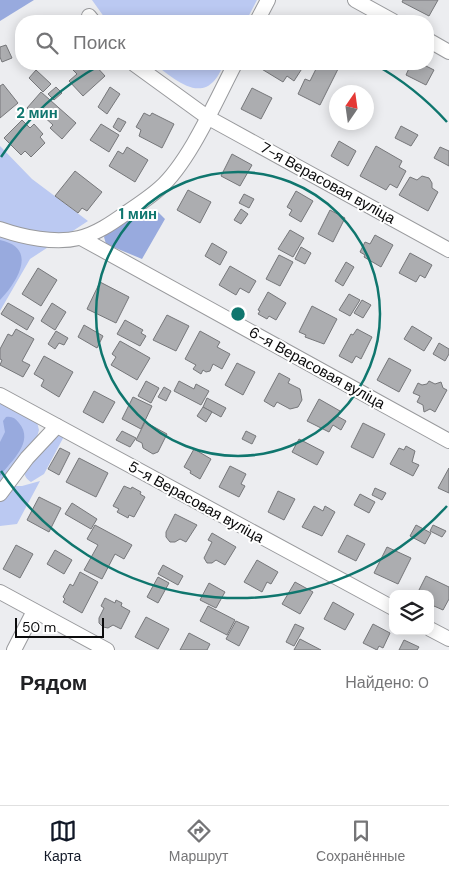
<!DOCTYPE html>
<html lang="ru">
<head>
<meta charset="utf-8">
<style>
	body { margin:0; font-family:"DM Sans",sans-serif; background:#f2f2f2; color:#202124 }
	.controls { position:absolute; right:15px; bottom:15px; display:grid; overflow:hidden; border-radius:10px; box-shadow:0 2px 12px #0003 }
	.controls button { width:45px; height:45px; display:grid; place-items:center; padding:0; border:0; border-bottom:1px solid #e0e0e0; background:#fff; color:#202124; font:25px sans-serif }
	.compass { position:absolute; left:329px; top:85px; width:45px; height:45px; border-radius:50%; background:#fff; box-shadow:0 2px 12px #0003; rotate:13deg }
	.scale { position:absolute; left:15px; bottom:12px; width:89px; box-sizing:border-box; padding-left:5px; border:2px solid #0b0b0c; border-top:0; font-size:14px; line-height:18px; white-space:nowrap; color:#0b0b0c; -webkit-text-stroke:4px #fff; paint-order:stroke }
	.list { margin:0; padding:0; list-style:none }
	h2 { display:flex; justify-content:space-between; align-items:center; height:65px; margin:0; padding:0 20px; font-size:21px }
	h2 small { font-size:16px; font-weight:400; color:#757577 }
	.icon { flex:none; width:28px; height:28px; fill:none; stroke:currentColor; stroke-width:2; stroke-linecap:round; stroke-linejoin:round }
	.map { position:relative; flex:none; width:449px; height:650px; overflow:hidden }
	.search { position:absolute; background:#fff; box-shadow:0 2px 12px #0003; left:15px; right:15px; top:15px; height:55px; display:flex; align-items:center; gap:12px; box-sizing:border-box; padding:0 18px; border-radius:20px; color:#757577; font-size:19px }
	.sheet { height:155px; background:#fff }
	nav { display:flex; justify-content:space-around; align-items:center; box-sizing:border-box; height:70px; border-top:1px solid #e0e0e0; background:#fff; font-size:14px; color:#757577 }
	nav a { display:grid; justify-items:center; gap:2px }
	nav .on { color:#111827 }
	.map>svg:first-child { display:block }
	.green { fill:#bbc9f2 }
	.forest { fill:#98aade }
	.building { fill:#acadb0; stroke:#76777a }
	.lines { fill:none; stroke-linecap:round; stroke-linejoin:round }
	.minor-casing { stroke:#999a9d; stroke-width:16 }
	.minor { stroke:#fff; stroke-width:14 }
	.ring { fill:none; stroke:#0f766e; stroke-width:2.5 }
	.labels { text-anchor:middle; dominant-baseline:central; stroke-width:4; stroke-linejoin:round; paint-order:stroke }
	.street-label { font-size:15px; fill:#0b0b0c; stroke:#fff }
	.centre { fill:#0f766e; stroke:#fff; stroke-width:2.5 }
	.ring-label { font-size:15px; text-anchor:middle; font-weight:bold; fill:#0f766e; stroke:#fff; stroke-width:4; stroke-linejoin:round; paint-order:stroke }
</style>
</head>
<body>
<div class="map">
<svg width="449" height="650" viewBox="0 0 449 650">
	<rect width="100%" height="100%" fill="#ecedf0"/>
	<!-- green -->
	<g class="green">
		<polygon points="92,0 257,0 246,21 107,21"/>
		<path d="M154 64H224C221 70 218 77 214 81 196 101 170 75 154 64Z"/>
		<polygon points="0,146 32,179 88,221 30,259 0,311"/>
		<polygon points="0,400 37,422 39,430 37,437 0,485"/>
		<path d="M70 425 44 474 31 482C26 479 24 475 24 470L57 436 62 435Z"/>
		<polygon points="40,481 17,524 0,526 0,502 8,489 13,486 22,486"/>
	</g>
	<!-- forest -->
	<g class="forest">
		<polygon points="0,0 34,0 0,21"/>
		<path d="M148 209 158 212 165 219 142 259 106 244 104 237C112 222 133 215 148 209Z"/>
		<path d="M0 240C38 248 18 281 0 300Z"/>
		<path d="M6 417C12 416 15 418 19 423 35 442 11 461 0 476V442L5 432 3 421Z"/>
	</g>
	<!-- building -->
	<g class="building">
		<polygon points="403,0 438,0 429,16 402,2"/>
		<polygon points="6,45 12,58 2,62 0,57 0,47"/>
		<polygon points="73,64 94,64 105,76 83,96 69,81 77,74 70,67"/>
		<polygon points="263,64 297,64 303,67 294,81 287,76 283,82 260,68"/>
		<polygon points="311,64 337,64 340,65 320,105 298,94 305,79 310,81 316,69 310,66"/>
		<polygon points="411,64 422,64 434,70 426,85 406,75"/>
		<polygon points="36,70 51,84 43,92 29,78"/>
		<polygon points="3,84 18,103 0,118 0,86"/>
		<polygon points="56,87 62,93 54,100 48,94"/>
		<polygon points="110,87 120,94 107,114 98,107"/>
		<polygon points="252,88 272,98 261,119 241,109"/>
		<polygon points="41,92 76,123 62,139 50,128 53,125 41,114 38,118 27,108"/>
		<polygon points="144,113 150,116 152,113 174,124 162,148 139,136 141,130 136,127"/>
		<polygon points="118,118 126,122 120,132 113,127"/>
		<polygon points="22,120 30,128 34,124 43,134 40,137 45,143 31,157 25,151 21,155 4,138"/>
		<polygon points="101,124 119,135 109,152 90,140"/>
		<polygon points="401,126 418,135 411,146 395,138"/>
		<polygon points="339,141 356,151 348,166 331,156"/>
		<polygon points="376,146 402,161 399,167 406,171 397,188 390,184 386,190 360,176"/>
		<polygon points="127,147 148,160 135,182 109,166 118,151 123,154"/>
		<polygon points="440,147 449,151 449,166 434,158"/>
		<polygon points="232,154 252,165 240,186 221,176"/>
		<polygon points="75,171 102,192 87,211 82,208 78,213 55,196"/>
		<polygon points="422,176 429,178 432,183 432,188 438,192 428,211 399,195 410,177 417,180"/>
		<polygon points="188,190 211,202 200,223 177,210"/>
		<polygon points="296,191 313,201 301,222 289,215 292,210 287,207"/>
		<polygon points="244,194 254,199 249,208 239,203"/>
		<polygon points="241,209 248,214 241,224 234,220"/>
		<polygon points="330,210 345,218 333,242 318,234"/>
		<polygon points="290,230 304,238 293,257 278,249"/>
		<polygon points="375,235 393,245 381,267 364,257 365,255 360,252 365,242 370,244"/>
		<polygon points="212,243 227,252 220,265 205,256"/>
		<polygon points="301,247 311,253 305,264 295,259"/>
		<polygon points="410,253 432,265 425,278 420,275 416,282 399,273"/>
		<polygon points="279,255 293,262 280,286 266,279"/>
		<polygon points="346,262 354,267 343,286 335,281"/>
		<polygon points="230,266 256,281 249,293 240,288 236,295 219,285"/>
		<polygon points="38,268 57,280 41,306 22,294"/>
		<polygon points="100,282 129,297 116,323 87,309"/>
		<polygon points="268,292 286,303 276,320 269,316 267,319 258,314 260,311 258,310"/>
		<polygon points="349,294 360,300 350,316 339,310"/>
		<polygon points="362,300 371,305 363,318 354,313"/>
		<polygon points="8,303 34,318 27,330 1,314"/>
		<polygon points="52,303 66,312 55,330 41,321"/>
		<polygon points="312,306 337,319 324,344 305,337 306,335 299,332"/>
		<polygon points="167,315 189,326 176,351 153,340"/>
		<polygon points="125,320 143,330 141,333 146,336 140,346 117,334"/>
		<polygon points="84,325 103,336 97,348 78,337"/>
		<polygon points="412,326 432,338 424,351 404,339"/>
		<polygon points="16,329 34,339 22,361 30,365 23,377 0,365 2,360 0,359 0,349 8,334 12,336"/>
		<polygon points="357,329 372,337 361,359 356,356 352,363 339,356 351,334 353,335"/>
		<polygon points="56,331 68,338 64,345 59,343 55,349 48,344"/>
		<polygon points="200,331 220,342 217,347 230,354 222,369 213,364 210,371 206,372 203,370 201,374 193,369 196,365 185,359"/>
		<polygon points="120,341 150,358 137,380 111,365 116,357 112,354"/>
		<polygon points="439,343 449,349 449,354 445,361 433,354"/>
		<polygon points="44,356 73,372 59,397 41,386 44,380 34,374"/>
		<polygon points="389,358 411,370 399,392 377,380"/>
		<polygon points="237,363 255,372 243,395 225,385"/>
		<polygon points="279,373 290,379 288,383 300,389 302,400 298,407 290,409 277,402 274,407 264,401"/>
		<polygon points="146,381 159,388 151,403 138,396"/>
		<polygon points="179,381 194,389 196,384 209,391 201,405 174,391"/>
		<polygon points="429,381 435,384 441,382 443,388 447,390 435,412 430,409 424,412 423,405 417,402 420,396 413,393 418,383 422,385 427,384"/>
		<polygon points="164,387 171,391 166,401 158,397"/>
		<polygon points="94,391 115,402 103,423 83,412"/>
		<polygon points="133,397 152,406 141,429 122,419"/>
		<polygon points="207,398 226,408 221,417 203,407"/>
		<polygon points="319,399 340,411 337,416 346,421 341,430 333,425 329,432 307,421"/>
		<polygon points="203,407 212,412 206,422 197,416"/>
		<polygon points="145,422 167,434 158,452 153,454 143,448 142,443 136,440"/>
		<polygon points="363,423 385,434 373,458 351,447"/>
		<polygon points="122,431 136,438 130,447 116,440"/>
		<polygon points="246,431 256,436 252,444 242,439"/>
		<polygon points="299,439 324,452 317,465 292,452"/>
		<polygon points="406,446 415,451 412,462 419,465 413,476 390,464 399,448 404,450"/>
		<polygon points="60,448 70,453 59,475 48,469"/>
		<polygon points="194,449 211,459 200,479 190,473 191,471 184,467"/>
		<polygon points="79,458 108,473 96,497 66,482"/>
		<polygon points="230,466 246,474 241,484 245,486 239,497 219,487"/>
		<polygon points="449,468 449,493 438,488"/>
		<polygon points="124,486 131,489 132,487 141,492 140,494 145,497 134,517 129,515 128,518 117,512 119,509 113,506"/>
		<polygon points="375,488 386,493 382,500 372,495"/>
		<polygon points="278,491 295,499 284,520 268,512"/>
		<polygon points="360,494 375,502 369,513 354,505"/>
		<polygon points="39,497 61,508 49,532 27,520"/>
		<polygon points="72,503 97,519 91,529 65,514"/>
		<polygon points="314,506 323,511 325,506 335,512 322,536 302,527"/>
		<polygon points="175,514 197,525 186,542 180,539 175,542 170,542 166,537 166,532"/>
		<polygon points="95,525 132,545 124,559 115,554 102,579 84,570 98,545 87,539"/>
		<polygon points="416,525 431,533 425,544 410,536"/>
		<polygon points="433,525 446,531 442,537 430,531"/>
		<polygon points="212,533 236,547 225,565 216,560 212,563 207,563 204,558 212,542 208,540"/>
		<polygon points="347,535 365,544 356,561 338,552"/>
		<polygon points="16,545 33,554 20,578 3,569"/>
		<polygon points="387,547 411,558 398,584 374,573"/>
		<polygon points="55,550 72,560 64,574 47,564"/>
		<polygon points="257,560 278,572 271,584 267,582 262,592 244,582"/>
		<polygon points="163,565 183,576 178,585 158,574"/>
		<polygon points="80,572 98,582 82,613 63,602 65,599 63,597 70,584 73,586"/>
		<polygon points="426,576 449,587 449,599 443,610 434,606 432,609 430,608 430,594 417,594"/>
		<polygon points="158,577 169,583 158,603 147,597"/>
		<polygon points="295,582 313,592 300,614 282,604"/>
		<polygon points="209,583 225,592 216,608 200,600"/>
		<polygon points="105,598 115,603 116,600 122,603 121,606 130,611 121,629 113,625 108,628 103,627 99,623 99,618 104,608 101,606"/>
		<polygon points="333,602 354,614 345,630 324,619"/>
		<polygon points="208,606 235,620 227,635 200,621"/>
		<polygon points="146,617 169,629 158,649 135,637"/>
		<polygon points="236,621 249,627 239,646 226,639"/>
		<polygon points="295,624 304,628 294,646 286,642"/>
		<polygon points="373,624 390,633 383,648 379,646 377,650 363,643"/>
		<polygon points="189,633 210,644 207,650 180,650"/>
		<polygon points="300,639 321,650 294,650"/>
		<polygon points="404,640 419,647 417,650 399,650"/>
	</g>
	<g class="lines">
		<!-- minor casing -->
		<g class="minor-casing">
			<g id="minor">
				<polyline points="355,0 393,21"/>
				<polyline points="89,16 93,21"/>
				<polyline points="257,21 268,0"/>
				<polyline points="428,40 449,52"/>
				<polyline points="134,64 207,117 449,250"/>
				<path d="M0 229C23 237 55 244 79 238 96 234 112 223 126 213 138 205 150 197 160 188 190 161 216 100 235 64"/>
				<polyline points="81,238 449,441"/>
				<polyline points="0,395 393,608"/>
				<polyline points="0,494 27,458 57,426"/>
				<polyline points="0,592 107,650"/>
				<polyline points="430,629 449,639"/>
				<polyline points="14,650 34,611"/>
			</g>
		</g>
		<!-- minor -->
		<use href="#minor" class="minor"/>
	</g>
	<!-- distance rings -->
	<g class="ring">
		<circle cx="238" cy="314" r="142"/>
		<path d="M447 506A284 284 0 0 1 1 471M1 157A284 284 0 0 1 102 64M374 64A284 284 0 0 1 447 122"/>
	</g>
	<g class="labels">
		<!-- street labels -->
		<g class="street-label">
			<text transform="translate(328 183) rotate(29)">7-я Верасовая вуліца</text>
			<text transform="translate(317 368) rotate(29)">6-я Верасовая вуліца</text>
			<text transform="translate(196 502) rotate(29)">5-я Верасовая вуліца</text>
		</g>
	</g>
	<circle cx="238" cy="314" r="8" class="centre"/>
	<g class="ring-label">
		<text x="37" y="118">2 мин</text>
		<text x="138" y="219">1 мин</text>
	</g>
</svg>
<div class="controls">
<button><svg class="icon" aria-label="layers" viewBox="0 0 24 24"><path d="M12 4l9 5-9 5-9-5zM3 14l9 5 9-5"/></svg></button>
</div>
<svg class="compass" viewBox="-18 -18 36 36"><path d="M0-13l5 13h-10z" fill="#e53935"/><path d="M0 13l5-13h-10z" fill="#757577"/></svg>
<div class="scale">50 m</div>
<div class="search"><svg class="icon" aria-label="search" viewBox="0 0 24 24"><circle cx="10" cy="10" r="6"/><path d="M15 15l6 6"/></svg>Поиск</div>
</div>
<section class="sheet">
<h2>Рядом<small>Найдено: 0</small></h2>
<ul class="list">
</ul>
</section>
<nav>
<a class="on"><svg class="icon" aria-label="map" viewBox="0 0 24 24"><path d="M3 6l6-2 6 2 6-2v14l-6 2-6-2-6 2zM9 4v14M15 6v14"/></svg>Карта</a>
<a><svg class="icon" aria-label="directions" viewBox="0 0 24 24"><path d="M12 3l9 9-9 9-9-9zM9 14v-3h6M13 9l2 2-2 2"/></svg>Маршрут</a>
<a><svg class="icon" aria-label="saved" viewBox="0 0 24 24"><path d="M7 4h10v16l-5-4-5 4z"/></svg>Сохранённые</a>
</nav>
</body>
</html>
